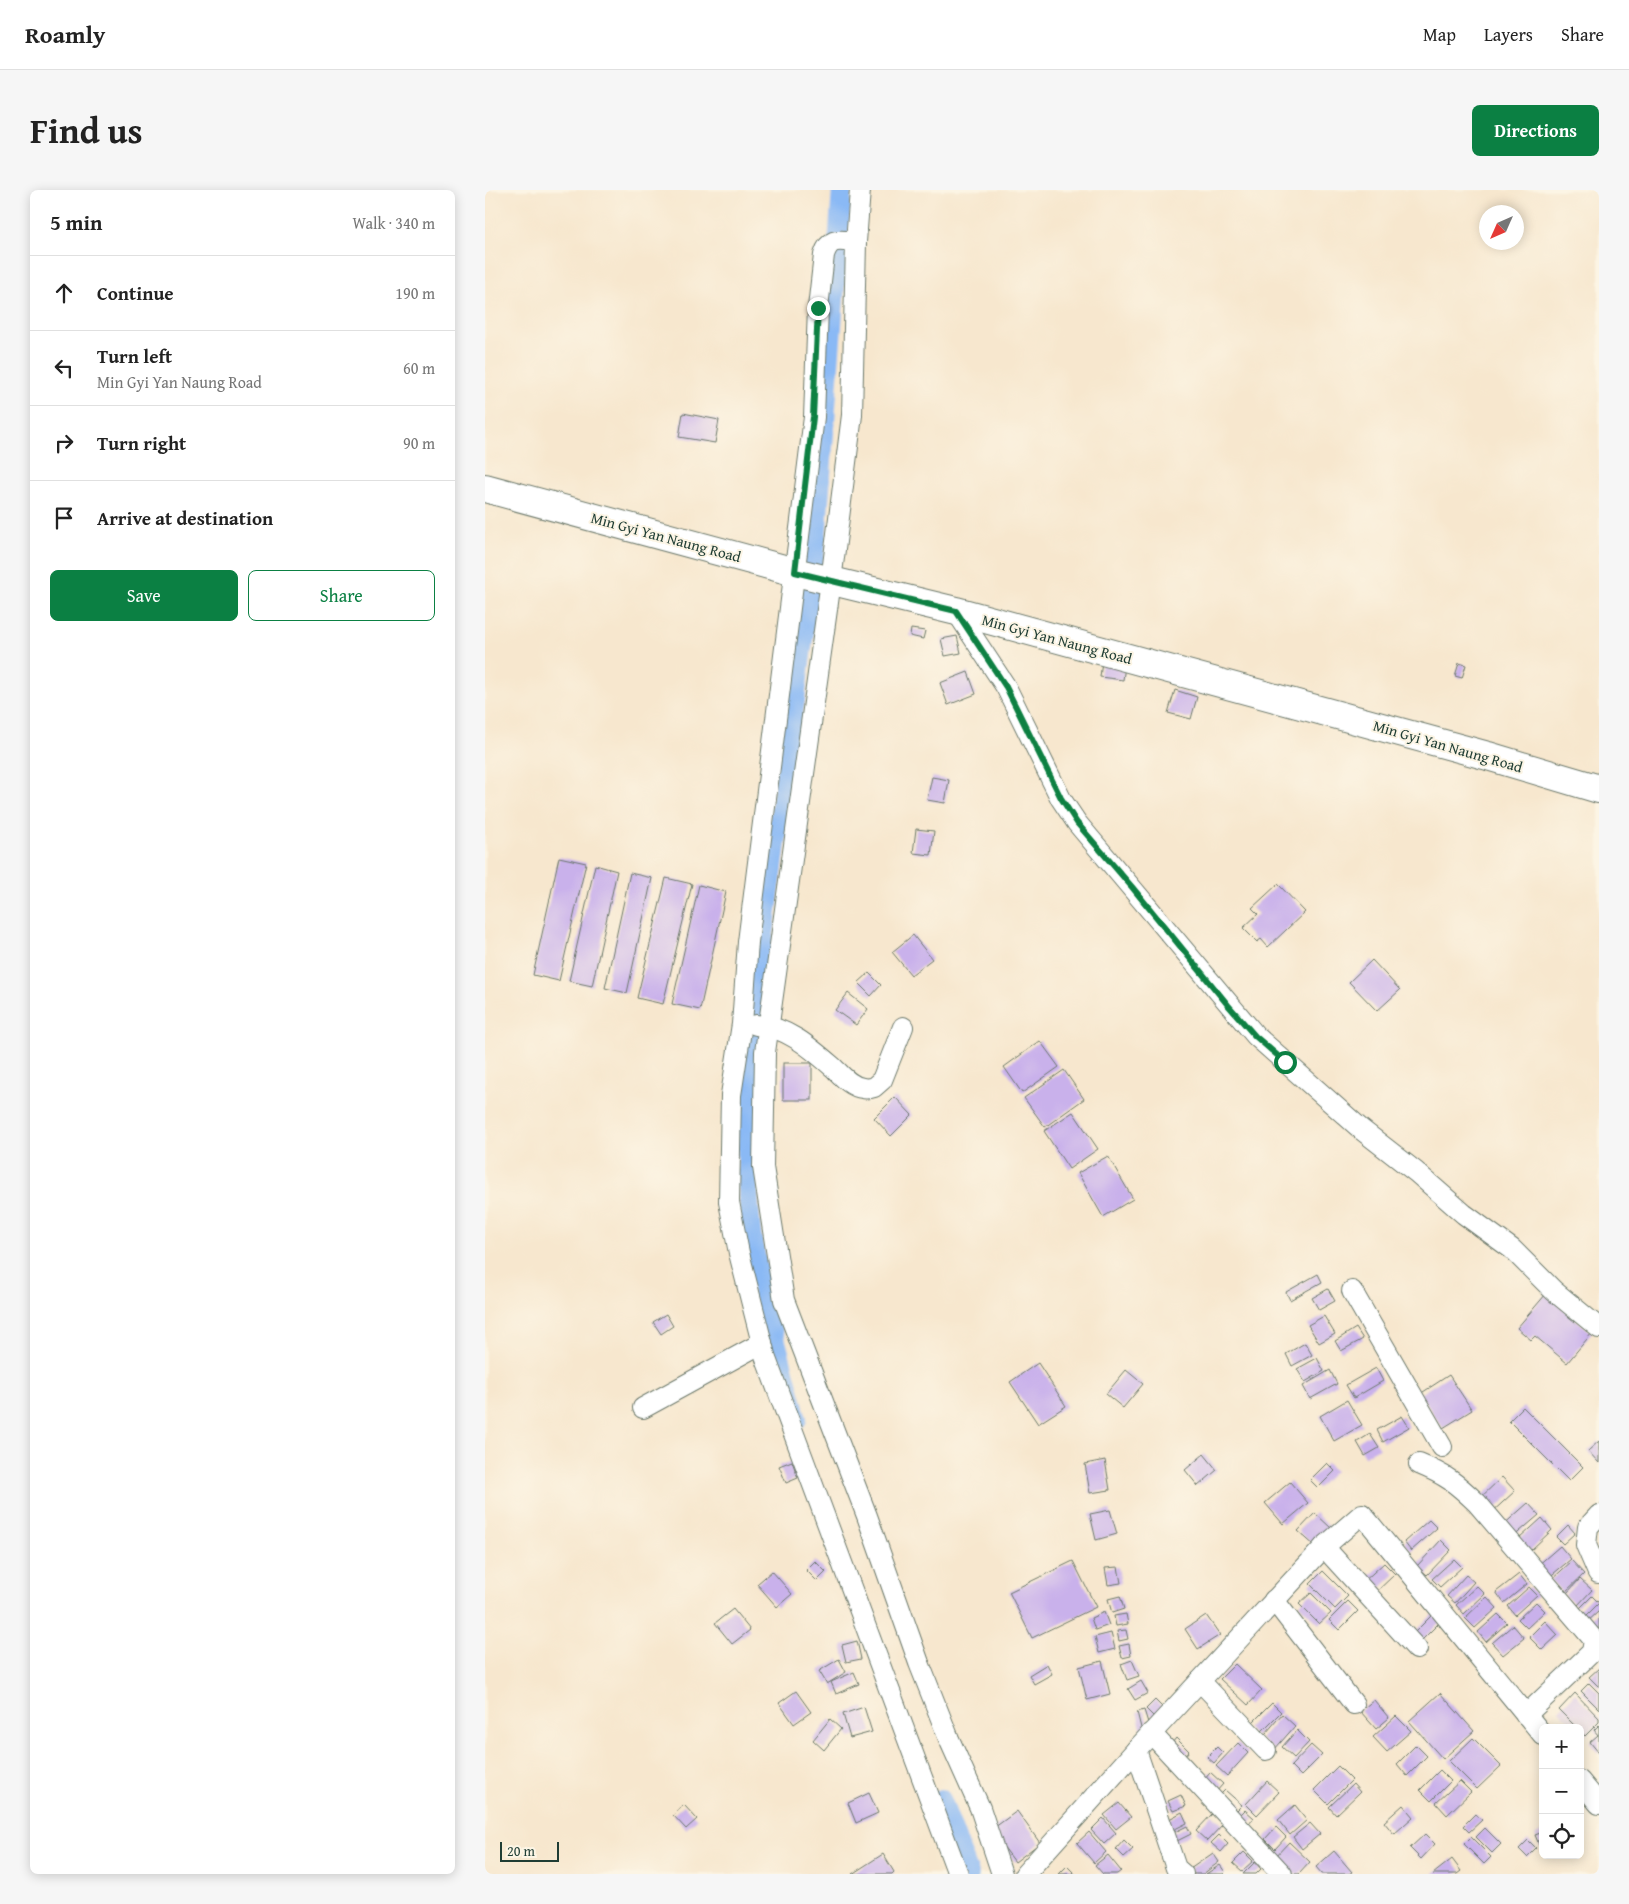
<!DOCTYPE html>
<html lang="en">
<head>
<meta charset="utf-8">
<style>
	body { margin:0; font-family:"Gentium Book Plus",serif; background:#f6f6f6; color:#222 }
	.controls { position:absolute; right:15px; bottom:15px; display:grid; overflow:hidden; border-radius:8px; box-shadow:0 2px 12px #0003 }
	.controls button { width:45px; height:45px; display:grid; place-items:center; padding:0; border:0; border-bottom:1px solid #e0e0e0; background:#fff; color:#222; font:25px sans-serif }
	.compass { position:absolute; left:994px; top:15px; width:45px; height:45px; border-radius:50%; background:#fff; box-shadow:0 2px 12px #0003; rotate:225deg }
	.scale { position:absolute; left:15px; bottom:12px; width:59px; box-sizing:border-box; padding-left:5px; border:2px solid #1f3d34; border-top:0; font-size:14px; line-height:18px; white-space:nowrap; color:#1f3d34; -webkit-text-stroke:4px #fcf5e5; paint-order:stroke }
	.stop { position:absolute; width:15px; height:15px; margin:-11px; border:4px solid #0b8043; border-radius:50%; background:#fff }
	.stop.end { background:#0b8043; border-color:#fff; box-shadow:0 1px 5px #0008 }
	.list { margin:0; padding:0; list-style:none }
	h2 { display:flex; justify-content:space-between; align-items:center; height:65px; margin:0; padding:0 20px; font-size:21px }
	h2 small { font-size:16px; font-weight:400; color:#767676 }
	.list li { display:grid; grid-template-columns:32px 1fr auto; gap:15px; align-items:center; box-sizing:border-box; height:75px; padding:0 20px; border-top:1px solid #e0e0e0 }
	.list b { display:block; font-size:19px; white-space:nowrap }
	.list p { margin:0; font-size:16px; white-space:nowrap; color:#767676 }
	.list em { font-size:16px; font-style:normal; color:#767676 }
	.actions { display:flex; gap:10px; padding:15px 20px }
	.actions a { flex:1; padding:11px 0; border:1px solid #0b8043; border-radius:8px; text-align:center; font-size:18px; color:#0b8043 }
	.actions .main { background:#0b8043; color:#fff }
	.icon { flex:none; width:28px; height:28px; fill:none; stroke:currentColor; stroke-width:2; stroke-linecap:round; stroke-linejoin:round }
	.map { position:relative; flex:none; width:1114px; height:1684px; overflow:hidden; border-radius:8px }
	header { display:flex; align-items:center; gap:30px; box-sizing:border-box; height:70px; padding:0 25px; background:#fff; border-bottom:1px solid #e0e0e0 }
	header strong { font-size:24px }
	nav { display:flex; gap:28px; margin-inline-start:auto; font-size:18px }
	.intro { display:flex; align-items:center; justify-content:space-between; box-sizing:border-box; height:120px; padding:0 30px }
	h1 { margin:0; font-size:35px }
	.button { padding:12px 22px; border-radius:8px; background:#0b8043; color:#fff; font-size:18px; font-weight:700 }
	main { display:flex; gap:30px; padding:0 30px }
	aside { flex:1; background:#fff; border-radius:8px; box-shadow:0 2px 12px #0003 }
	.map>svg:first-child { display:block }
	.lines { fill:none; stroke-linecap:round; stroke-linejoin:round }
	.canal { stroke:#8ab9f5; stroke-width:20 }
	.building { fill:#c9b1eb }
	.street-casing { stroke:#6b786a; stroke-width:22 }
	.secondary-casing { stroke:#6b786a; stroke-width:30 }
	.street { stroke:#fff; stroke-width:20 }
	.secondary { stroke:#fff; stroke-width:28 }
	.route { stroke:#0b8043; stroke-width:6 }
	.labels { text-anchor:middle; dominant-baseline:central; stroke-width:4; stroke-linejoin:round; paint-order:stroke }
	.street-label { font-size:15px; fill:#1f3d34; stroke:#fcf5e5 }
</style>
</head>
<body>
<header>
<strong>Roamly</strong>
<nav><a>Map</a><a>Layers</a><a>Share</a></nav>
</header>
<div class="intro"><h1>Find us</h1><a class="button">Directions</a></div>
<main>
<aside>
<h2>5 min<small>Walk · 340 m</small></h2>
<ul class="list">
<li><svg class="icon" aria-label="ahead" viewBox="0 0 24 24"><path d="M12 20V5M6 11l6-6 6 6"/></svg><div><b>Continue</b></div><em>190 m</em></li>
<li><svg class="icon" aria-label="left" viewBox="0 0 24 24"><path d="M17 20v-9H6M10 6l-5 5 5 5"/></svg><div><b>Turn left</b><p>Min Gyi Yan Naung Road</p></div><em>60 m</em></li>
<li><svg class="icon" aria-label="right" viewBox="0 0 24 24"><path d="M7 20v-9h11M14 6l5 5-5 5"/></svg><div><b>Turn right</b></div><em>90 m</em></li>
<li><svg class="icon" aria-label="arrive" viewBox="0 0 24 24"><path d="M6 21V4h12l-3 4 3 4H6"/></svg><div><b>Arrive at destination</b></div></li>
</ul>
<div class="actions"><a class="main">Save</a><a>Share</a></div>
</aside>
<div class="map">
<svg width="1114" height="1684" viewBox="0 0 1114 1684">
	<rect width="100%" height="100%" fill="#fcf5e5"/>
	<filter id="ink" filterUnits="userSpaceOnUse"><feTurbulence type="fractalNoise" baseFrequency=".02" numOctaves="2"/><feDisplacementMap in="SourceGraphic" scale="10" xChannelSelector="R" yChannelSelector="G"/><feConvolveMatrix kernelMatrix="1 2 1 2 8 2 1 2 1" color-interpolation-filters="sRGB"/></filter>
	<filter id="wash" filterUnits="userSpaceOnUse"><feTurbulence type="fractalNoise" baseFrequency=".0096" numOctaves="4" result="noise"/><feDisplacementMap in="SourceGraphic" scale="20" xChannelSelector="R" yChannelSelector="G"/><feGaussianBlur stdDeviation="1.12" result="paint"/><feColorMatrix in="noise" values="0 0 0 0 0 0 0 0 0 0 0 0 0 0 0 0 0 1.4 0 .05"/><feComposite in="paint" operator="in"/></filter>
	<g filter="url(#wash)">
		<rect width="100%" height="100%" fill="#f7e7ce"/>
		<g class="lines">
			<!-- canal -->
			<g class="canal">
				<polyline points="312,1229 277,1100 266,1042 262,983 264,858 331,352 357,0"/>
				<polyline points="456,1609 484,1684"/>
			</g>
		</g>
		<g id="blocks">
			<!-- building -->
			<g class="building">
				<polygon points="198,223 234,230 230,253 194,247"/>
				<polygon points="426,439 440,441 438,449 425,446"/>
				<polygon points="472,446 476,463 460,466 456,449"/>
				<polygon points="617,472 640,476 638,490 615,487"/>
				<polygon points="974,473 981,475 977,488 970,486"/>
				<polygon points="483,482 491,504 463,515 455,493"/>
				<polygon points="690,500 712,507 706,529 683,523"/>
				<polygon points="447,587 464,590 460,613 442,610"/>
				<polygon points="431,639 449,641 446,665 428,663"/>
				<polygon points="74,667 101,673 74,791 48,785"/>
				<polygon points="110,675 132,681 107,796 84,791"/>
				<polygon points="145,683 167,688 142,803 120,798"/>
				<polygon points="181,688 207,694 178,814 152,808"/>
				<polygon points="793,694 820,722 783,757 776,749 772,752 758,738 773,724 767,718"/>
				<polygon points="214,695 241,702 215,820 187,814"/>
				<polygon points="428,745 447,769 426,785 407,762"/>
				<polygon points="887,770 915,800 892,821 864,792"/>
				<polygon points="384,783 396,795 386,806 373,793"/>
				<polygon points="363,803 383,819 371,835 350,820"/>
				<polygon points="555,851 574,877 537,903 519,877"/>
				<rect x="298" y="873" width="29" height="37"/>
				<polygon points="579,880 599,909 560,937 539,908"/>
				<polygon points="410,907 427,925 406,946 389,928"/>
				<polygon points="588,922 613,959 584,979 559,941"/>
				<polygon points="623,966 648,1009 618,1027 593,983"/>
				<polygon points="833,1084 837,1092 805,1110 801,1102"/>
				<polygon points="843,1099 850,1111 834,1120 827,1108"/>
				<polygon points="1061,1104 1107,1143 1082,1173 1050,1146 1046,1150 1032,1138"/>
				<polygon points="181,1124 188,1136 176,1144 168,1132"/>
				<polygon points="839,1126 850,1144 834,1153 823,1135"/>
				<polygon points="871,1138 878,1149 856,1161 850,1151"/>
				<polygon points="820,1153 827,1165 807,1176 801,1164"/>
				<polygon points="832,1168 839,1181 820,1192 812,1179"/>
				<polygon points="553,1173 581,1216 553,1234 525,1192"/>
				<polygon points="891,1178 898,1191 869,1208 861,1195"/>
				<polygon points="641,1180 658,1194 638,1218 621,1204"/>
				<polygon points="845,1180 852,1194 825,1209 818,1196"/>
				<polygon points="964,1185 987,1220 958,1238 935,1204"/>
				<polygon points="862,1210 877,1235 849,1251 835,1226"/>
				<polygon points="1038,1217 1098,1277 1084,1291 1024,1231"/>
				<polygon points="917,1226 924,1237 898,1252 892,1240"/>
				<polygon points="885,1244 894,1258 880,1266 872,1252"/>
				<polygon points="1114,1251 1114,1273 1103,1261"/>
				<polygon points="719,1264 732,1280 713,1296 700,1280"/>
				<polygon points="620,1270 625,1300 605,1303 600,1274"/>
				<polygon points="307,1271 313,1288 301,1293 294,1276"/>
				<polygon points="842,1273 850,1281 833,1298 825,1290"/>
				<polygon points="1017,1287 1030,1301 1005,1324 992,1311"/>
				<polygon points="805,1292 823,1313 798,1334 780,1313"/>
				<polygon points="1043,1313 1054,1325 1027,1348 1017,1336"/>
				<polygon points="625,1320 632,1344 611,1350 605,1324"/>
				<polygon points="830,1323 847,1339 831,1357 813,1341"/>
				<polygon points="1057,1328 1067,1340 1045,1361 1034,1349"/>
				<polygon points="944,1330 952,1338 926,1361 919,1352"/>
				<polygon points="1083,1335 1090,1343 1078,1354 1071,1347"/>
				<polygon points="956,1350 966,1360 942,1385 932,1376"/>
				<polygon points="1075,1356 1086,1369 1062,1389 1052,1376"/>
				<polygon points="969,1369 977,1377 955,1397 947,1389"/>
				<polygon points="330,1371 341,1382 332,1391 321,1380"/>
				<polygon points="588,1371 611,1417 547,1448 524,1402"/>
				<polygon points="1087,1371 1099,1384 1078,1404 1066,1390"/>
				<polygon points="899,1373 910,1384 888,1405 877,1393"/>
				<polygon points="633,1377 636,1393 623,1395 620,1378"/>
				<polygon points="287,1381 307,1404 292,1417 272,1394"/>
				<polygon points="838,1381 863,1406 850,1419 825,1394"/>
				<polygon points="1034,1384 1042,1394 1019,1413 1011,1402"/>
				<polygon points="981,1385 989,1392 970,1413 962,1406"/>
				<polygon points="1095,1389 1107,1400 1092,1416 1080,1405"/>
				<polygon points="992,1396 1000,1404 979,1424 971,1415"/>
				<polygon points="1044,1397 1052,1405 1030,1425 1023,1416"/>
				<polygon points="826,1403 846,1423 834,1434 814,1414"/>
				<polygon points="635,1406 639,1419 627,1423 623,1409"/>
				<polygon points="1107,1406 1114,1413 1099,1428 1092,1421"/>
				<polygon points="1002,1407 1012,1418 990,1438 980,1428"/>
				<polygon points="863,1411 873,1421 854,1440 844,1430"/>
				<polygon points="1051,1412 1060,1421 1042,1438 1033,1429"/>
				<polygon points="248,1419 265,1440 247,1454 230,1433"/>
				<polygon points="1114,1421 1114,1438 1109,1443 1100,1434"/>
				<polygon points="619,1422 624,1435 610,1440 606,1428"/>
				<polygon points="641,1424 643,1434 631,1436 629,1426"/>
				<polygon points="948,1424 955,1432 935,1452 928,1444"/>
				<polygon points="1013,1424 1022,1433 1001,1452 993,1442"/>
				<polygon points="721,1425 735,1445 713,1459 700,1439"/>
				<polygon points="1060,1431 1073,1445 1057,1460 1044,1447"/>
				<polygon points="1028,1435 1039,1448 1018,1465 1007,1453"/>
				<polygon points="641,1440 643,1449 634,1451 632,1441"/>
				<polygon points="626,1443 630,1459 614,1463 610,1447"/>
				<polygon points="372,1451 376,1469 361,1472 357,1455"/>
				<polygon points="644,1454 646,1466 637,1468 634,1456"/>
				<polygon points="354,1469 361,1482 342,1494 334,1481"/>
				<polygon points="647,1470 654,1486 642,1490 636,1474"/>
				<polygon points="617,1471 625,1504 602,1510 594,1477"/>
				<polygon points="562,1474 567,1484 549,1494 544,1485"/>
				<polygon points="750,1474 777,1500 763,1515 735,1489"/>
				<polygon points="1114,1478 1114,1497 1104,1487"/>
				<polygon points="369,1482 374,1494 351,1504 346,1492"/>
				<polygon points="656,1491 663,1503 650,1510 643,1499"/>
				<polygon points="1104,1493 1114,1503 1114,1519 1096,1501"/>
				<polygon points="311,1501 326,1522 309,1534 294,1513"/>
				<polygon points="955,1503 989,1541 958,1569 924,1531"/>
				<polygon points="1090,1503 1114,1528 1114,1532 1100,1546 1095,1541 1095,1538 1092,1538 1074,1520"/>
				<polygon points="670,1510 681,1521 672,1530 661,1519"/>
				<polygon points="889,1510 904,1528 891,1539 875,1521"/>
				<polygon points="787,1513 796,1522 771,1547 762,1538"/>
				<polygon points="379,1517 387,1542 365,1548 358,1524"/>
				<polygon points="659,1520 664,1536 656,1538 652,1522"/>
				<polygon points="797,1524 810,1536 789,1560 776,1549"/>
				<polygon points="911,1526 926,1541 902,1562 888,1547"/>
				<polygon points="345,1529 356,1539 339,1560 328,1550"/>
				<polygon points="1114,1535 1114,1563 1105,1552 1113,1545 1109,1540"/>
				<polygon points="812,1540 824,1552 809,1568 797,1557"/>
				<polygon points="691,1548 704,1561 696,1570 683,1558"/>
				<polygon points="988,1548 1016,1576 992,1599 964,1571"/>
				<polygon points="753,1553 763,1563 742,1586 731,1576"/>
				<polygon points="826,1555 837,1565 816,1586 806,1576"/>
				<polygon points="931,1555 942,1566 922,1586 912,1574"/>
				<polygon points="732,1557 738,1563 729,1573 722,1567"/>
				<polygon points="853,1576 867,1590 843,1614 829,1600"/>
				<polygon points="955,1580 966,1591 946,1611 935,1600"/>
				<polygon points="725,1582 738,1594 731,1602 718,1590"/>
				<polygon points="782,1591 794,1602 772,1625 761,1614"/>
				<polygon points="975,1591 986,1602 962,1625 951,1613"/>
				<polygon points="868,1594 875,1602 851,1625 844,1617"/>
				<polygon points="740,1600 757,1615 751,1621 735,1605"/>
				<polygon points="384,1603 393,1623 371,1633 363,1613"/>
				<polygon points="696,1605 701,1616 688,1621 683,1611"/>
				<polygon points="634,1613 646,1627 631,1639 619,1625"/>
				<polygon points="199,1615 212,1629 201,1639 188,1625"/>
				<polygon points="810,1615 822,1630 805,1645 793,1630"/>
				<polygon points="918,1615 928,1627 909,1644 899,1632"/>
				<polygon points="760,1620 769,1628 763,1635 754,1626"/>
				<polygon points="532,1621 555,1653 530,1672 506,1640"/>
				<polygon points="697,1622 702,1633 682,1643 677,1633"/>
				<polygon points="727,1624 738,1634 722,1651 711,1641"/>
				<polygon points="990,1624 997,1630 984,1642 978,1636"/>
				<polygon points="618,1628 631,1643 619,1654 606,1640"/>
				<polygon points="825,1633 835,1644 817,1659 808,1647"/>
				<polygon points="702,1636 706,1644 686,1654 682,1646"/>
				<polygon points="791,1637 801,1647 790,1659 780,1649"/>
				<polygon points="1000,1638 1016,1654 1007,1663 991,1647"/>
				<polygon points="604,1642 621,1662 609,1673 592,1653"/>
				<polygon points="1058,1642 1058,1656 1055,1657 1050,1645"/>
				<polygon points="940,1644 950,1654 936,1669 925,1658"/>
				<polygon points="734,1645 743,1654 736,1662 726,1653"/>
				<polygon points="986,1647 1006,1667 999,1674 979,1654"/>
				<polygon points="639,1650 648,1659 639,1667 631,1659"/>
				<polygon points="1043,1650 1051,1658 1042,1667 1034,1659"/>
				<polygon points="804,1652 825,1672 814,1684 807,1684 789,1668"/>
				<polygon points="849,1661 867,1682 864,1684 837,1684 831,1677"/>
				<polygon points="759,1662 768,1671 757,1681 748,1673"/>
				<polygon points="728,1663 734,1672 718,1684 709,1684 705,1679"/>
				<polygon points="398,1664 409,1682 407,1684 367,1684"/>
				<polygon points="623,1665 636,1681 632,1684 618,1684 610,1675"/>
				<polygon points="967,1669 976,1681 972,1684 948,1684"/>
				<polygon points="770,1672 776,1679 771,1684 758,1684"/>
				<polygon points="735,1675 740,1682 738,1684 721,1684"/>
				<polygon points="582,1676 590,1684 574,1684"/>
			</g>
		</g>
	</g>
	<g filter="url(#ink)">
		<use href="#blocks" fill-opacity="0" stroke="#6b786a" stroke-width="1"/>
		<g class="lines">
			<!-- street casing -->
			<g class="street-casing">
				<g id="street">
					<polyline points="375,0 371,52 367,225 346,391 280,862 278,977 299,1110 382,1326 434,1473 464,1549 495,1618 517,1684"/>
					<path d="M371 52C355 51 345 46 339 65L333 118 329 227 263 752 257 834 246 905 244 1012 254 1063 281 1169 473 1684"/>
					<polyline points="471,421 521,497 576,609 592,633 771,846 877,940 931,982 979,1024 1027,1059 1069,1101 1114,1138"/>
					<path d="M271 835C303 837 326 858 349 878 357 886 366 897 378 898 381 899 386 898 389 897L397 890 418 837"/>
					<polyline points="867,1101 957,1257"/>
					<polyline points="158,1218 277,1153"/>
					<path d="M934 1274C961 1285 971 1293 992 1313L1109 1450 1107 1462 1041 1525"/>
					<polyline points="839,1357 932,1459"/>
					<polyline points="1113,1383 1101,1355 1103,1337 1114,1325"/>
					<polyline points="789,1410 869,1514"/>
					<polyline points="715,1491 781,1560"/>
					<polyline points="666,1543 797,1684"/>
					<polyline points="651,1560 691,1678 698,1684"/>
					<polyline points="1095,1591 1114,1614"/>
					<polyline points="540,1684 651,1560 839,1357 877,1324 1058,1545"/>
				</g>
			</g>
			<!-- secondary casing -->
			<g class="secondary-casing">
				<polyline id="secondary" points="0,298 310,382 471,421 1003,566 1114,599"/>
			</g>
			<!-- street -->
			<use href="#street" class="street"/>
			<!-- secondary -->
			<use href="#secondary" class="secondary"/>
		</g>
	</g>
	<g class="lines" filter="url(#ink)">
		<!-- route -->
		<polyline class="route" points="333,118 328,227 310,382 471,421 521,497 576,608 592,633 647,697 743,815 770,846 800,872"/>
	</g>
	<g class="labels">
		<!-- street labels -->
		<g class="street-label">
			<text transform="translate(181 347) rotate(15)">Min Gyi Yan Naung Road</text>
			<text transform="translate(572 449) rotate(15)">Min Gyi Yan Naung Road</text>
			<text transform="translate(963 556) rotate(16)">Min Gyi Yan Naung Road</text>
		</g>
	</g>
</svg>
<div class="controls">
<button>+</button>
<button>−</button>
<button><svg class="icon" aria-label="locate" viewBox="0 0 24 24"><circle cx="12" cy="12" r="6"/><path d="M12 2v4M12 18v4M2 12h4M18 12h4"/></svg></button>
</div>
<svg class="compass" viewBox="-18 -18 36 36"><path d="M0-13l5 13h-10z" fill="#e53935"/><path d="M0 13l5-13h-10z" fill="#767676"/></svg>
<div class="scale">20 m</div>
<div class="stop" style="left:800px;top:872px"></div>
<div class="stop end" style="left:333px;top:118px"></div>
</div>
</main>
</body>
</html>
